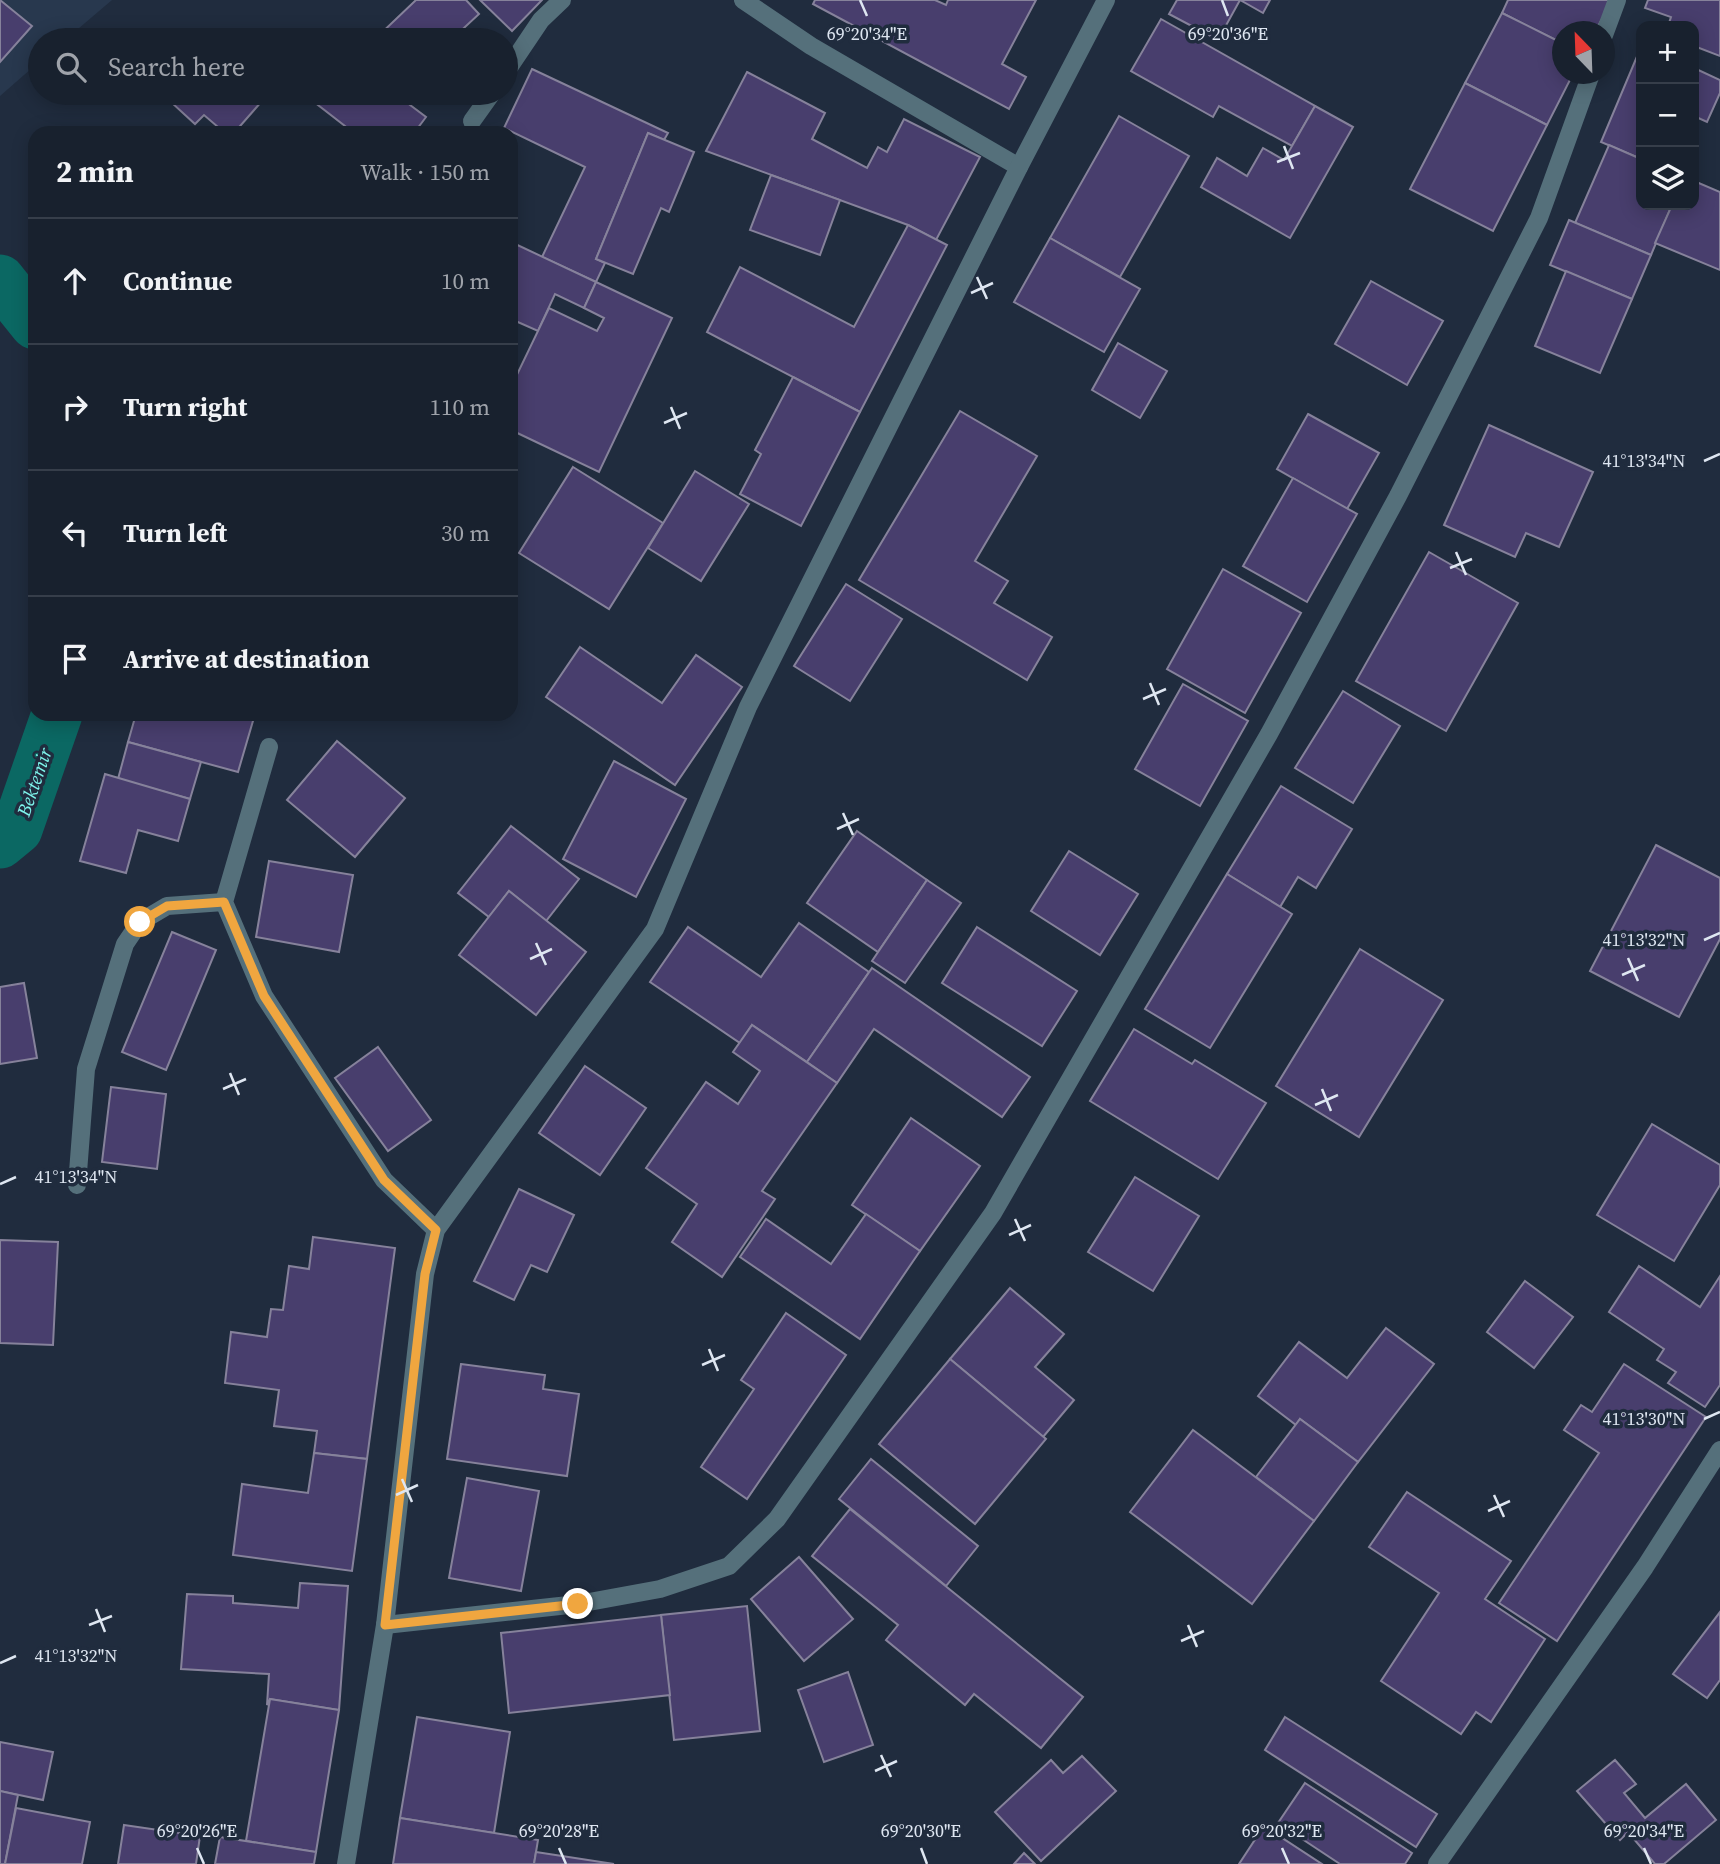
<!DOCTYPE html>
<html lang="en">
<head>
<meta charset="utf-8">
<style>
	body { margin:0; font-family:"Source Serif 4",serif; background:#252e3a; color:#f1f3f6 }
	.controls { position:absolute; right:21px; top:21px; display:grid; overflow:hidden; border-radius:14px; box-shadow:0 4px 18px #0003 }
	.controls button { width:63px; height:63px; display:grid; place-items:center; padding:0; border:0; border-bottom:2px solid #363e4a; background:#18212e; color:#f1f3f6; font:35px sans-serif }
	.compass { position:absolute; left:1552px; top:21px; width:63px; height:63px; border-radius:50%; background:#18212e; box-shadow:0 4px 18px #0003; rotate:337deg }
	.stop { position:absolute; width:21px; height:21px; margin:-16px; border:5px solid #f0a63f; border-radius:50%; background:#fff }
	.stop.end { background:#f0a63f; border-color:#fff; box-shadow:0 2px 7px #0008 }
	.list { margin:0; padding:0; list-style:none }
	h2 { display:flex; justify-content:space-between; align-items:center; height:91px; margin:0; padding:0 28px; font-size:30px }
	h2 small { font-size:23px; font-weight:400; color:#9fa3aa }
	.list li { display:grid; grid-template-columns:46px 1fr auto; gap:21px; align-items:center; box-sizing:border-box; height:126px; padding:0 28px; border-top:2px solid #363e4a }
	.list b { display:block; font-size:26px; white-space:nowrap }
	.list em { font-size:23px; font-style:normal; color:#9fa3aa }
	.icon { flex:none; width:38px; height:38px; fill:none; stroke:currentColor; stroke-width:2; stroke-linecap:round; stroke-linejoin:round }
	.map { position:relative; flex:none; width:1720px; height:1864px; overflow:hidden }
	.search { position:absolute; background:#18212e; box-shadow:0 4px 18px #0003; left:28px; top:28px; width:490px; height:77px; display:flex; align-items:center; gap:18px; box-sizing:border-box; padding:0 24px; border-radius:38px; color:#9fa3aa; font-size:26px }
	.panel { position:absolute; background:#18212e; box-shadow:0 4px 18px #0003; left:28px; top:126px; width:490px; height:595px; border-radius:21px }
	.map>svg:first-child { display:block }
	.built { fill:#28384e }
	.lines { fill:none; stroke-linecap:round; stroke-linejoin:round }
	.canal { stroke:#0b6863; stroke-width:51 }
	.building { fill:#483e6d; stroke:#86829b; stroke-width:2 }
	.minor { stroke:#55707b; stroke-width:18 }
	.route { stroke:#f0a63f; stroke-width:9 }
	.ticks { fill:none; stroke:#dee6f1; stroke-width:2.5 }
	.labels { text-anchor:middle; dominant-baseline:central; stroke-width:7; stroke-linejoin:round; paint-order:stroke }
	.water-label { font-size:19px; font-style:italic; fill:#7ef4eb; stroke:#202c3e }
	.ticks-label { font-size:18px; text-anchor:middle; fill:#dee6f1; stroke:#202c3e; stroke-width:7; stroke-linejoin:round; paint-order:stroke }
</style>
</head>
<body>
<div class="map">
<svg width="1720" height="1864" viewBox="0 0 1720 1864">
	<rect width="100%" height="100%" fill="#202c3e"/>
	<!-- built -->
	<polygon class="built" points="0,0 112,0 65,40 40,40 40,61 0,96"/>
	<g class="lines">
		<!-- canal -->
		<g class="canal">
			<polyline points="0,280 35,324"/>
			<polyline points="0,843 17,829 57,714"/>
		</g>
	</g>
	<!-- building -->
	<g class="building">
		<polygon points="0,0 32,26 0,62"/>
		<polygon points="416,0 466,0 479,14 451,40 374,40"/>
		<polygon points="480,0 542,0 512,31"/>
		<polygon points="815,0 935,0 946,5 948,0 1036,0 1002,64 1026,77 1009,109 813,4"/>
		<polygon points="1177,0 1270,0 1263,13 1240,0 1218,40 1169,14"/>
		<polygon points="1508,0 1612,0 1595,32 1562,32 1562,43 1502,13"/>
		<polygon points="1648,0 1720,0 1720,56 1694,46 1694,26 1668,26 1671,17 1645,8"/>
		<polygon points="1502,13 1562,43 1562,74 1573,74 1547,125 1465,83"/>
		<polygon points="1161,19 1315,106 1292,146 1219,106 1213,117 1131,71"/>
		<polygon points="1641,47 1641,159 1601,142"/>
		<polygon points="1694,68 1720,80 1720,93 1707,122 1694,116"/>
		<polygon points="532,69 668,133 664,140 648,133 596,259 605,263 596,282 542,257 585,167 504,128"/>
		<polygon points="747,72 825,113 812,139 867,168 878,147 887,152 904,119 980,157 936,240 908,225 706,151"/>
		<polygon points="1465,83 1547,125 1493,231 1410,189"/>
		<polygon points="180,93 269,93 234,133 225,133 204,115 195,124 172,103"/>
		<polygon points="313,93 394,93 426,117 414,133 354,133 309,98"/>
		<polygon points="1315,106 1353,127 1290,238 1201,187 1217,158 1247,176 1263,148 1284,160"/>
		<polygon points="1119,116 1189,156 1120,277 1050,238"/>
		<polygon points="648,133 694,152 669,212 661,208 633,274 596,259"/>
		<polygon points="1609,145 1641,159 1641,205 1672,205 1651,255 1575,223"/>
		<polygon points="771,175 840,200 820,255 750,230"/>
		<polygon points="1694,181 1720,192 1720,270 1655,243 1672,205 1694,205"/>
		<polygon points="1569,220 1651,255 1632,299 1550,265"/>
		<polygon points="908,225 947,245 860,412 707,332 740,267 854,327"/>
		<polygon points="1050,238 1140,289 1104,352 1014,302"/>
		<polygon points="511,242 596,282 584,308 555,294 538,331 511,319"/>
		<polygon points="1566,271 1632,299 1600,373 1535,346"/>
		<polygon points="1371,281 1443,321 1407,385 1335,344"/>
		<polygon points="596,282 672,318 599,472 511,430 511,387 549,308 597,331 604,318 584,308"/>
		<polygon points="1118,343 1167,371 1140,418 1092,390"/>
		<polygon points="793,377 860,412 801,526 740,494 761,454 755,450"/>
		<polygon points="960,411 1037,456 975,561 1008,581 994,603 1052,637 1027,680 859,580"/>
		<polygon points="1308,414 1379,453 1347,509 1277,469"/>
		<polygon points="1489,425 1593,472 1559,547 1526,533 1515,557 1444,525"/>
		<polygon points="573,467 663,523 609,609 519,553"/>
		<polygon points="695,471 749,504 701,581 648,548"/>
		<polygon points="1293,478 1357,514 1307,602 1243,566"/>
		<polygon points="1429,552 1518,603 1446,731 1356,681"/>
		<polygon points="1223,569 1301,613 1245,713 1167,669"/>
		<polygon points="846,584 902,619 850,701 794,666"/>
		<polygon points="580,647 662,703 696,655 742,687 675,785 546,697"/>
		<polygon points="1183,684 1248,721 1200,806 1135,769"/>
		<polygon points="1343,691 1400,726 1353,803 1295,768"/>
		<polygon points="136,714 255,714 238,772 128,742"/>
		<polygon points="337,741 405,798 355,857 287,800"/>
		<polygon points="128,742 201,762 190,799 118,779"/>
		<polygon points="614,761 686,799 636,897 563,859"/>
		<polygon points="105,774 190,799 178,841 138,830 126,873 80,861"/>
		<polygon points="1281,786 1352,829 1316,888 1298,877 1280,907 1227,874"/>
		<polygon points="511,826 579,879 546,921 509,891 489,917 458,893"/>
		<polygon points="857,831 927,880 878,952 807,903"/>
		<polygon points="1656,845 1720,878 1720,939 1679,1017 1590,971"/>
		<polygon points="1069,851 1138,894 1100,955 1031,911"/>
		<polygon points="269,861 353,875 339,952 256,937"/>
		<polygon points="1227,874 1292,914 1210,1048 1145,1009"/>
		<polygon points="927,880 961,903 905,983 872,961"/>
		<polygon points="509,891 586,952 536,1015 459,955"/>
		<polygon points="799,923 869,972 807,1062 752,1025 740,1043 650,982 688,927 761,977"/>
		<polygon points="977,927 1077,991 1042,1046 942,983"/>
		<polygon points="172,932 216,950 166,1070 122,1052"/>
		<polygon points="1360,949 1443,1000 1359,1137 1276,1086"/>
		<polygon points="872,968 1030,1077 1002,1117 874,1029 837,1083 807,1062"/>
		<polygon points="24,983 37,1058 0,1064 0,987"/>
		<polygon points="752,1025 837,1083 762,1191 775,1199 722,1277 672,1242 697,1204 646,1168 706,1082 738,1104 760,1071 733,1052"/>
		<polygon points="1134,1029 1192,1064 1195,1060 1266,1103 1218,1179 1090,1101"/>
		<polygon points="378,1047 431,1120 388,1151 335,1078"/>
		<polygon points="585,1066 646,1108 600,1175 539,1133"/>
		<polygon points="111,1087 166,1094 157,1169 102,1162"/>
		<polygon points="911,1118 980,1166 920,1251 852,1205"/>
		<polygon points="1652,1124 1720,1165 1720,1185 1674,1261 1597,1215"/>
		<polygon points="1135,1177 1199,1216 1153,1291 1088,1252"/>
		<polygon points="519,1189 574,1215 547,1272 531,1265 514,1300 474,1281"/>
		<polygon points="866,1214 920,1251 860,1339 740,1257 766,1219 831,1264"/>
		<polygon points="313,1237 395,1248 367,1459 314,1453 317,1431 274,1426 279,1390 225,1383 231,1332 267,1337 271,1309 283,1310 289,1266 309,1269"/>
		<polygon points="0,1240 58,1242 53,1345 0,1343"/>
		<polygon points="1639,1266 1700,1307 1720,1276 1720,1385 1705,1407 1668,1383 1676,1372 1657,1360 1664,1349 1609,1312"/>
		<polygon points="1525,1281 1573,1317 1534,1368 1487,1332"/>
		<polygon points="1010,1288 1064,1334 1035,1367 1074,1400 1043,1437 950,1359"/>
		<polygon points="786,1313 846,1355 747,1499 701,1467 754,1389 741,1380"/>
		<polygon points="1386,1328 1434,1364 1358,1462 1300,1419 1296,1425 1258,1396 1299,1342 1347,1378"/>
		<polygon points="950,1359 1046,1439 975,1524 879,1444"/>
		<polygon points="461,1364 545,1375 543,1389 579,1394 567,1476 447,1459"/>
		<polygon points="1624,1364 1706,1417 1557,1641 1499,1603 1599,1453 1564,1430 1581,1405 1592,1412"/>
		<polygon points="1300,1419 1358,1462 1314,1521 1256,1477"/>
		<polygon points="1193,1430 1314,1521 1252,1604 1130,1512"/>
		<polygon points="314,1453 367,1459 352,1571 233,1555 242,1484 308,1493"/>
		<polygon points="871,1459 978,1546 946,1586 839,1499"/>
		<polygon points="467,1478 539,1491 521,1591 449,1578"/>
		<polygon points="1407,1492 1511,1561 1485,1599 1545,1639 1491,1722 1476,1712 1461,1734 1381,1681 1439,1593 1369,1547"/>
		<polygon points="850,1509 1083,1697 1041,1748 974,1694 965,1705 886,1640 898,1625 812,1556"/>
		<polygon points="799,1557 853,1619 804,1661 751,1599"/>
		<polygon points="300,1583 348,1586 339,1710 270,1699 267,1705 269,1674 181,1669 187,1594 233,1596 233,1603 298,1608"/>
		<polygon points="747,1606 760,1731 674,1740 661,1615"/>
		<polygon points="1720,1612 1720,1680 1707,1698 1673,1674"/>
		<polygon points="661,1615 670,1695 509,1713 501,1633"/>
		<polygon points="848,1672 873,1745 824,1762 798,1690"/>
		<polygon points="270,1699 339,1710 316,1852 246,1841"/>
		<polygon points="417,1717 510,1732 494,1833 400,1818"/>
		<polygon points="1285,1717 1437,1814 1416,1847 1265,1750"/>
		<polygon points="0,1742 53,1752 43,1800 0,1791"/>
		<polygon points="1082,1756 1116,1791 1041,1861 995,1812 1051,1760 1063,1773"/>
		<polygon points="1615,1760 1636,1784 1624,1793 1645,1818 1686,1784 1716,1820 1664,1864 1655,1864 1628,1832 1620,1840 1577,1791"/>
		<polygon points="1305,1783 1412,1853 1405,1864 1340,1864 1278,1823"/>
		<polygon points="0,1791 18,1795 5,1864 0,1864"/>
		<polygon points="16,1808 90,1822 82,1864 5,1864"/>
		<polygon points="400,1818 538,1840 534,1864 393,1864"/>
		<polygon points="124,1825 200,1836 196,1864 118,1864"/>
		<polygon points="1264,1826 1322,1864 1239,1864"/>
		<polygon points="220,1837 316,1852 314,1864 215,1864"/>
		<polygon points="536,1852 614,1864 534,1864"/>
		<polygon points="1024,1853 1035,1864 1014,1864"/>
	</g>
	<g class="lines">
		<!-- minor -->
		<g class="minor">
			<polyline points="743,0 811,46 1019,167"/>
			<polyline points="1604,35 1617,0"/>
			<polyline points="506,72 541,20 562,0"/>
			<polyline points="472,121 492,93"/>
			<polyline points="269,747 224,902 264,996 384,1180 436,1230"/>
			<polyline points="77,1185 86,1069 125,944 140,922 167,906 224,902"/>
			<polyline points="385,1625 578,1604 660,1589 729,1566 777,1519 993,1213 1269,734 1398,496 1539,218 1591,74"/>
			<polyline points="346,1864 385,1625 425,1274 436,1230 655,929 748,707 1019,167 1106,0"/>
			<polyline points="1437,1864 1645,1567 1720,1450"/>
		</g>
	</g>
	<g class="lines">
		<!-- route -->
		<polyline class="route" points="140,922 167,906 224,902 264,996 384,1180 436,1230 425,1274 385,1625 578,1604"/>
	</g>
	<!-- ticks -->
	<path class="ticks" d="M860 0 867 16M1222 0 1228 16M1284 146 1293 169M1277 162 1300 153M977 277 987 299M971 293 993 283M671 407 680 429M664 423 687 413M1704 461 1720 454M1456 552 1466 575M1450 568 1472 559M1150 683 1159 705M1143 699 1166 689M843 813 853 835M837 829 859 819M1704 940 1720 933M536 943 546 965M1628 958 1638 981M530 959 552 949M1622 975 1645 965M230 1073 239 1095M223 1089 246 1079M1322 1089 1331 1111M1315 1105 1338 1095M0 1184 16 1177M1015 1219 1025 1241M1009 1235 1031 1225M709 1349 718 1371M702 1365 725 1355M1704 1419 1720 1412M402 1479 412 1502M396 1495 418 1485M1494 1495 1504 1517M1488 1511 1510 1501M96 1609 105 1632M89 1625 112 1616M1188 1625 1197 1647M1181 1641 1204 1631M0 1663 16 1656M881 1755 891 1777M875 1771 897 1761M197 1848 204 1864M559 1848 566 1864M921 1848 927 1864M1282 1848 1289 1864M1644 1848 1651 1864"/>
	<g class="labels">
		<!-- water labels -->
		<g class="water-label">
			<text transform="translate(34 782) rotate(-71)">Bektemir</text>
		</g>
	</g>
	<g class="ticks-label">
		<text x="867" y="40">69°20'34"E</text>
		<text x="1228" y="40">69°20'36"E</text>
		<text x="1644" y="467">41°13'34"N</text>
		<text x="1644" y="946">41°13'32"N</text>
		<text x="76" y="1183">41°13'34"N</text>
		<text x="1644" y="1425">41°13'30"N</text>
		<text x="76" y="1662">41°13'32"N</text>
		<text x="197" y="1837">69°20'26"E</text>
		<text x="559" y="1837">69°20'28"E</text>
		<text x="921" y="1837">69°20'30"E</text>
		<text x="1282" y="1837">69°20'32"E</text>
		<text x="1644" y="1837">69°20'34"E</text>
	</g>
</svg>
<div class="controls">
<button>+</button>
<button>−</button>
<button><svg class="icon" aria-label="layers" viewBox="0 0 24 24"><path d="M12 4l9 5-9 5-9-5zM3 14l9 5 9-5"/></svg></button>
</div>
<svg class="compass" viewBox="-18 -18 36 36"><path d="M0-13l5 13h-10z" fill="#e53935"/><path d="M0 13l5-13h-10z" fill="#9fa3aa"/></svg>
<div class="stop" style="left:140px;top:922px"></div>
<div class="stop end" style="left:578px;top:1604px"></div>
<div class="search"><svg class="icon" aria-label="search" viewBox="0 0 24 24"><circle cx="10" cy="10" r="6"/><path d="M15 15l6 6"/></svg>Search here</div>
<section class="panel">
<h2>2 min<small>Walk · 150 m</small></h2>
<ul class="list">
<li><svg class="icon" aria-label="ahead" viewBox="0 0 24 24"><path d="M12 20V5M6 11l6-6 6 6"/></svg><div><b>Continue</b></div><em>10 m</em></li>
<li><svg class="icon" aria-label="right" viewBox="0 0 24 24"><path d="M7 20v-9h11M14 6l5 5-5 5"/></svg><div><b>Turn right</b></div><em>110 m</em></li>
<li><svg class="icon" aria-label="left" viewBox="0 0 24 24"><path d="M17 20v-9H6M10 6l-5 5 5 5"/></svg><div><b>Turn left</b></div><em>30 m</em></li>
<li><svg class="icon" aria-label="arrive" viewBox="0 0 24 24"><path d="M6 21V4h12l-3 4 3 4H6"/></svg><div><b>Arrive at destination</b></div></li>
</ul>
</section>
</div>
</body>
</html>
